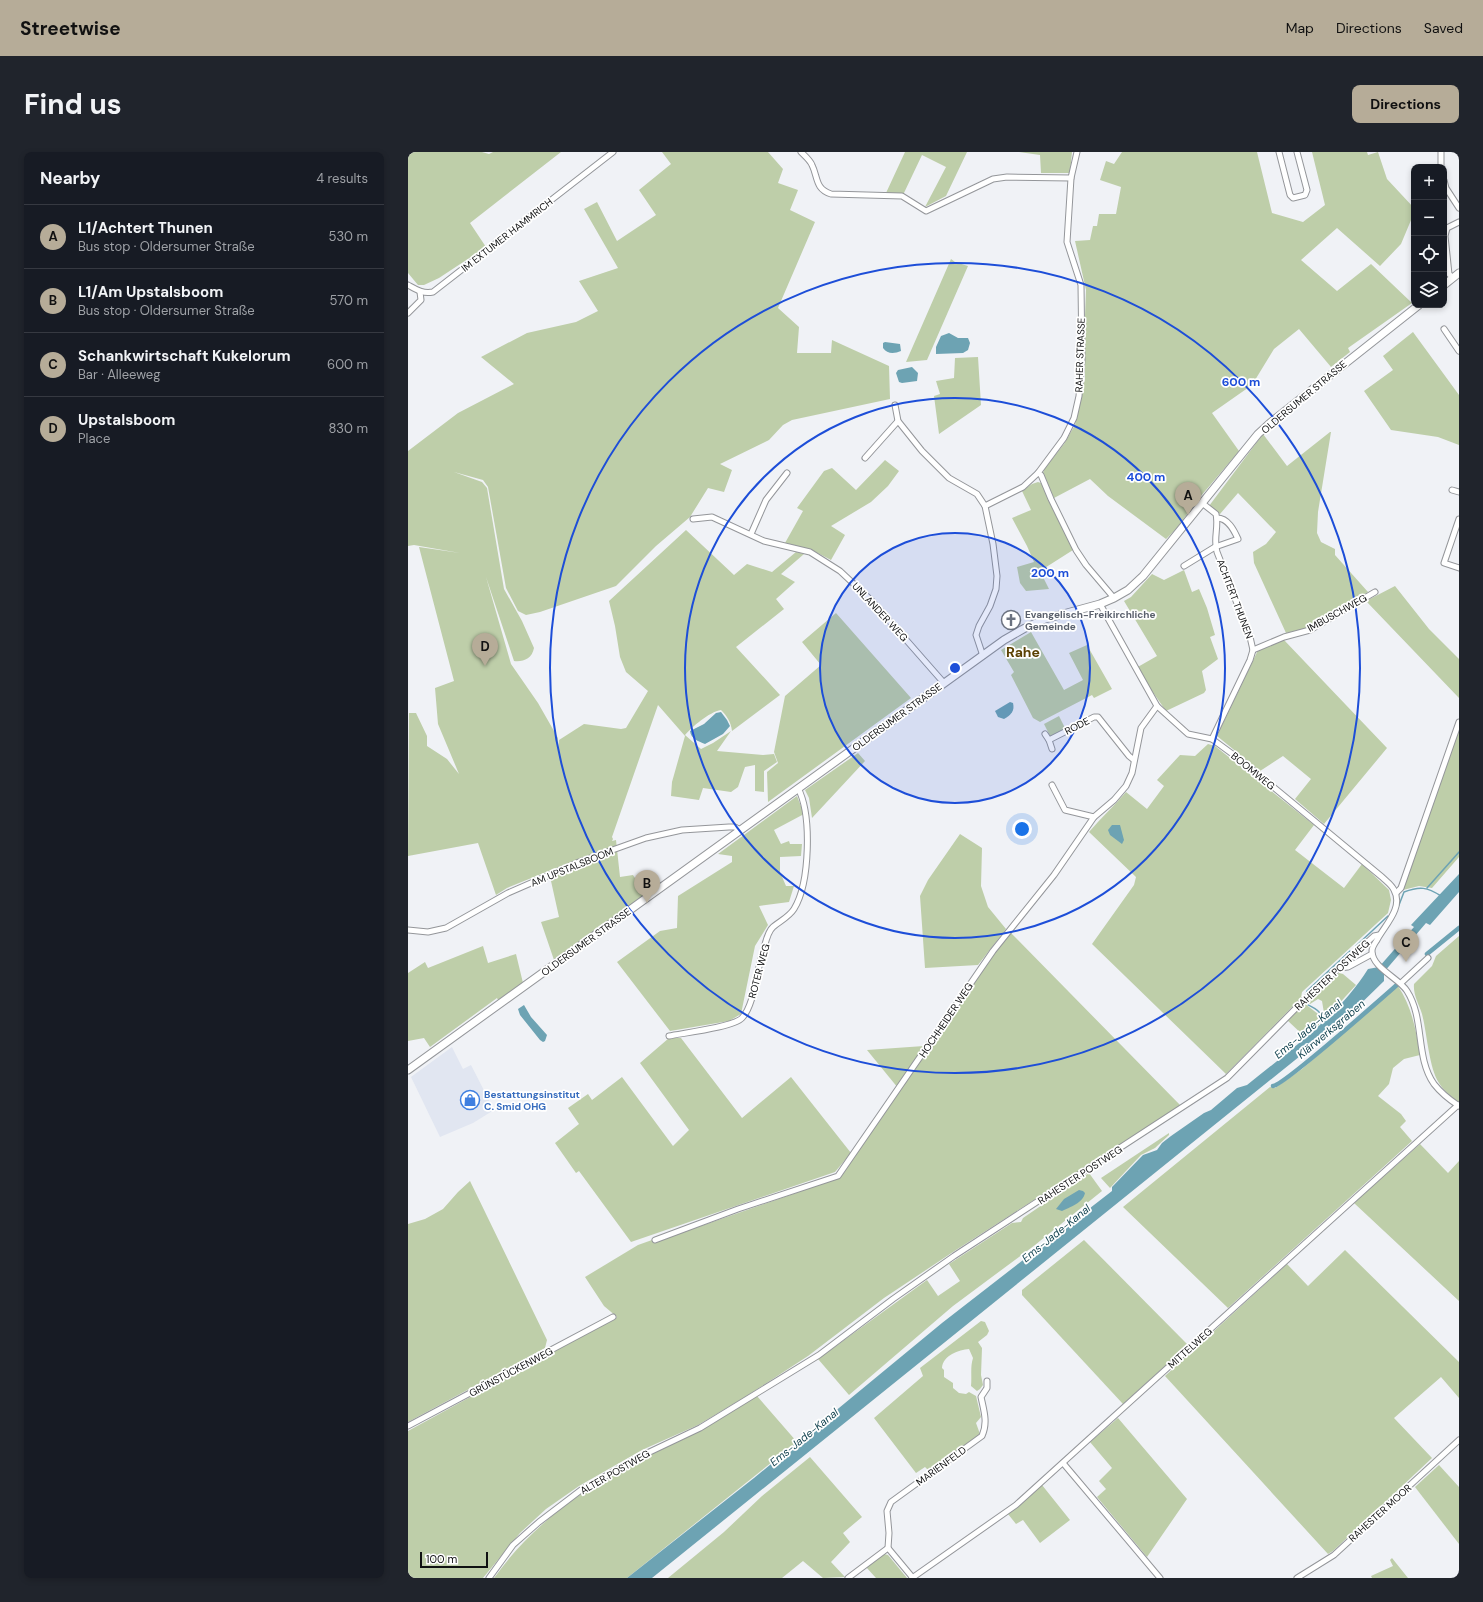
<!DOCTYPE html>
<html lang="en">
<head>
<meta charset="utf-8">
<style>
	body { margin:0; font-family:"DM Sans",sans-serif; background:#20242c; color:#f1f3f6 }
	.controls { position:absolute; right:12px; top:12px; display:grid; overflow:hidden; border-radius:8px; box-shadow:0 2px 6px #0003 }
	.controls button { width:36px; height:36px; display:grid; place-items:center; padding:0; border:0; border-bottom:1px solid #363941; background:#171b24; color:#f1f3f6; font:20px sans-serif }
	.scale { position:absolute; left:12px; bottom:10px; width:68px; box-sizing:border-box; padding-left:4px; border:2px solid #101112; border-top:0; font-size:11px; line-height:14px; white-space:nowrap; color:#101112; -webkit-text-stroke:3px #fff; paint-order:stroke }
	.you { position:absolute; left:614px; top:677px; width:14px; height:14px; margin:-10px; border:3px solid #fff; border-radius:50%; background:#1a73e8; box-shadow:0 0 0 6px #1a73e833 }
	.badge { display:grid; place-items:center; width:26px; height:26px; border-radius:50%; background:#b6ac98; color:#111; font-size:13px; font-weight:700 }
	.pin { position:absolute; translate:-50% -33px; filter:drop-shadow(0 1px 2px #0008) }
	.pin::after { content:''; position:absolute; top:21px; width:14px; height:12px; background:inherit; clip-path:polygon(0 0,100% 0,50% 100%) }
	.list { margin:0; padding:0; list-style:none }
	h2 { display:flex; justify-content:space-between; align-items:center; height:52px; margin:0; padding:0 16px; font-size:17px }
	h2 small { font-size:13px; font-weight:400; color:#9ea1a6 }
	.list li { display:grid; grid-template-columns:26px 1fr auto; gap:12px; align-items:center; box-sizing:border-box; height:64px; padding:0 16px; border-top:1px solid #363941 }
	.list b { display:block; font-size:15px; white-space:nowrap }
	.list p { margin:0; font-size:13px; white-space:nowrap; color:#9ea1a6 }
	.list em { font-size:13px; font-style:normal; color:#9ea1a6 }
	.icon { flex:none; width:22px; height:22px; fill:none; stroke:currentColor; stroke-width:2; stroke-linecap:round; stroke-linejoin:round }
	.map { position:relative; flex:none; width:1051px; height:1426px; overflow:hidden; border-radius:8px }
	header { display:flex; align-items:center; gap:24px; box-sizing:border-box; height:56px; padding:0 20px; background:#b6ac98; color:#111 }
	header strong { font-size:19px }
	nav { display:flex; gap:22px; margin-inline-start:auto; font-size:14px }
	.intro { display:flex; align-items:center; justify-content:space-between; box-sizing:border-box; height:96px; padding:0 24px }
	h1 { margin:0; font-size:28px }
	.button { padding:10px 18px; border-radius:8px; background:#b6ac98; color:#111; font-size:14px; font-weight:700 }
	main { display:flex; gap:24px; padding:0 24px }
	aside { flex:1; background:#171b24; border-radius:8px; box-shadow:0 2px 6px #0003 }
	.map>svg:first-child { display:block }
	.built { fill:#e1e6f1 }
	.green { fill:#becea9 }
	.water { fill:#6da3b3 }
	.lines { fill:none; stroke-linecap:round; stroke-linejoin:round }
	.stream { stroke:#6da3b3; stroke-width:1.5 }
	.canal { stroke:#6da3b3; stroke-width:4.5 }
	.minor-casing { stroke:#94969a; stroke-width:7 }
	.secondary-casing { stroke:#94969a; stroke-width:9 }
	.minor { stroke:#fff; stroke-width:5 }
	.secondary { stroke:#fff; stroke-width:7 }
	.ring { fill:none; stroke:#1d4ed8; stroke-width:2 }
	.labels { text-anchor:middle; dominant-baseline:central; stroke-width:3.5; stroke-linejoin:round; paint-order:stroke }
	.street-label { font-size:10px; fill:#101112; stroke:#fff }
	.worship-label { font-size:10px; font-weight:bold; fill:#5b616d; stroke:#fff; text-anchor:start }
	.shop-label { font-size:10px; font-weight:bold; fill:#366cbe; stroke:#fff; text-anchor:start }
	.water-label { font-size:11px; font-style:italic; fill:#144451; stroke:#fff }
	.district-label { font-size:14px; font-weight:bold; fill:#5b4102; stroke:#fff }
	.centre { fill:#1d4ed8; stroke:#fff; stroke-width:2 }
	.ring-label { font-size:12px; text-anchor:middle; font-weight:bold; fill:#1d4ed8; stroke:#fff; stroke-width:3.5; stroke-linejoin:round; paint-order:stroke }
</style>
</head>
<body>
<header>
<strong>Streetwise</strong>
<nav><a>Map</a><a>Directions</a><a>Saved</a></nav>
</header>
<div class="intro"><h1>Find us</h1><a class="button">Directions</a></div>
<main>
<aside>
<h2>Nearby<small>4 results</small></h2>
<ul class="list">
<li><span class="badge">A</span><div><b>L1/Achtert Thunen</b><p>Bus stop · Oldersumer Straße</p></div><em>530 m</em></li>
<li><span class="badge">B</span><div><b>L1/Am Upstalsboom</b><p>Bus stop · Oldersumer Straße</p></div><em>570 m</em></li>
<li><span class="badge">C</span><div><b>Schankwirtschaft Kukelorum</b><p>Bar · Alleeweg</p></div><em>600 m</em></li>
<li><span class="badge">D</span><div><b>Upstalsboom</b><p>Place</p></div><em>830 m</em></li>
</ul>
</aside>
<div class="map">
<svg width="1051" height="1426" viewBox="0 0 1051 1426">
	<rect width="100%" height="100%" fill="#f0f2f6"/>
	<!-- built -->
	<polygon class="built" points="44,895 55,917 63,913 86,958 65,971 32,985 3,925"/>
	<!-- green -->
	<g class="green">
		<polygon points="0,0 74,0 81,2 85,0 153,0 62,71 78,95 31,126 16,133 10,133 0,121"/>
		<path d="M254 0H360L375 17 370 31 390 38 382 58 407 70 370 156 391 175 389 201H423L424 188 481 214 482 247 384 268 375 273 361 288 312 312 324 318 316 340 300 336 282 365 248 394 208 434 132 460 118 463 110 459 98 436 80 335 75 328 46 320 74 330 79 336 96 437 114 469 126 496C124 507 115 510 106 509L78 425 103 512 130 551 150 586V596L151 588 176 572 213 577 218 576 240 539 218 520 212 505 207 474 201 449 278 378 326 423 339 412 364 420 388 400 396 402 373 422 387 430 368 447 376 457 328 495 372 543 324 579C323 570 319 564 313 558 301 560 284 575 277 583L293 597 305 591 323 579 309 599 355 603 366 602 369 610 356 619V640L347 639V613L337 615 330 635 323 640 295 636 291 648 263 644 264 630 277 584 250 553 204 685 205 687 204 689 208 688 212 725 225 723 238 743 146 808 133 770 151 765 141 720 153 714 99 736 88 743 70 691 0 704 1 561H8L19 584V594L39 607 51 622 30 572 27 536 46 529 11 395 52 401 6 393 0 394V299L50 261 106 232 73 205 119 181 168 170 190 159 171 129 210 116 176 57 189 50 209 89 248 63 231 38 263 12Z"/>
		<polygon points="497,0 559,0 538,44 517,55 538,15 514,3 495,43 478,41"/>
		<polygon points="611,0 664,0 662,21 633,21 632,3"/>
		<polygon points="714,0 849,0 864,61 895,70 917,53 904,0 959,0 960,3 970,0 979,27 1006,56 1006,61 993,92 972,114 929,76 893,108 929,139 963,112 1004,151 940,196 942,200 923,215 891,177 866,197 844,233 804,261 831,299 787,351 769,376 758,387 700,344 682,327 646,346 635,322 636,317 656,292 667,273 677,226 676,191 678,138 667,89 682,88 685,74 689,74 691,62 708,62 713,35 692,28 698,9 706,12"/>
		<polygon points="543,107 547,110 560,114 519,208 498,210"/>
		<polygon points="1005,180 1051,243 1051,293 1030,285 983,278 956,239 985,218 975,204"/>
		<polygon points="570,205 573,253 531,282 526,244 532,242 528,229 546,226 547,206"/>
		<polygon points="922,280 923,280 910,360 909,381 913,390 927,397 927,403 960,440 928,459 905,475 878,481 846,411 845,400 858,392 868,380 830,341 812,362 801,354 855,282 879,314"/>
		<polygon points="477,308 491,319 480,334 463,350 423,374 437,383 423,408 404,398 377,391 395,359 389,356 416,319 424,316 448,338"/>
		<polygon points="630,330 633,331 665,398 632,419 641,437 618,439 612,431 609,415 626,410 619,394 604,366 623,358 614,339 624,332"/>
		<polygon points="776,418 784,440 791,437 799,456 807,483 802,485 810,507 794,519 798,538 796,541 758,559 728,516 749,504 716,449 723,445 744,422 756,428"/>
		<polygon points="987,434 1021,477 1051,507 1051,546 958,449"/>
		<polygon points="428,461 503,546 360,650 359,620 370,611 366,600 377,544 413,513 394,490"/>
		<polygon points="623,480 656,538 675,528 661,501 679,493 704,537 686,546 684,543 632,570 625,566 603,523 606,520 593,498"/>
		<polygon points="876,488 979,596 916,672 887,647 903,627 875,604 852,619 809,584 851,496"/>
		<polygon points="651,564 658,578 643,586 636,572"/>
		<polygon points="1051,578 1051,705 1024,736 1011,734 995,738"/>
		<path d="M800 592 807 594 906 673 887 698 936 736 954 712 981 738 983 748 980 761 894 840 893 846 818 922 684 792 726 733 728 725 681 680C693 666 706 654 718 640L739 657 756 634 749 628 772 603 787 604Z"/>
		<polygon points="450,601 457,609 404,666 401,646 397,638"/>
		<polygon points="389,644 396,662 366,678 373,692 381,689 382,692 394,692 393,704 372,705 372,720 378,734 386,734 381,750 351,754 360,773 347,794 333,862 321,869 262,879 209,810 252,779 269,776 270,744 324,710 324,704 310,702"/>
		<polygon points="552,682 574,696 573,734 580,755 598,777 570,813 517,816 512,744 520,728"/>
		<polygon points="603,781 773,954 548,1098 476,1146 400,1204 337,1245 290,1273 234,1298 171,1334 138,1357 112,1381 75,1426 0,1426 0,1279 209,1165 196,1154 177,1125 230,1093 244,1088 247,1090 431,1026 586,800"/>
		<path d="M1051 784V951C1044 945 1036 939 1031 931 1021 916 1019 881 1014 862 1011 852 1005 843 1006 832L1024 814 1028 804Z"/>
		<polygon points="75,794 80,811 108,802 115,831 90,848 89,846 22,895 16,886 0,889 0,821 17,810 20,816"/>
		<path d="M931 821 935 822 948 833 917 867 914 849 910 847 902 852 900 850C908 838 919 829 931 821Z"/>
		<path d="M990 834C1004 855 1008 878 1012 903L996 907 985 916 981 932 970 944 993 962 998 969 992 975 1004 989 820 1156 715 1055 862 935 867 936 894 917Z"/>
		<polygon points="896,851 910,862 911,873 896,884 879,868"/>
		<polygon points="261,886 273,886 334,966 383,925 443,1001 427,1020 223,1090 171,1019 168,1021 147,991 171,972 160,956 180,942 184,948 214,925 265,994 281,978 232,911"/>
		<polygon points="516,894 490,936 459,898"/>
		<polygon points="761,981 761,983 747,996 733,1003 702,1036 693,1026"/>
		<polygon points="1012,992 1040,1021 1051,1009 1051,1149 946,1051"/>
		<polygon points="681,1021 694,1039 627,1093 545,1154 441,1243 410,1207 519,1128 530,1144 552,1129 541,1112 604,1071 613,1070 615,1066"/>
		<polygon points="62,1029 139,1188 137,1196 0,1270 0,1072 17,1067 35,1057 50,1040"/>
		<polygon points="676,1088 780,1193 715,1252 614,1143 614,1138"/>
		<polygon points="937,1098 1051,1210 1051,1246 1033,1225 986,1266 1024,1306 925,1399 920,1402 757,1224 879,1112 900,1134"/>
		<path d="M573 1169 577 1170 581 1179 579 1183 570 1190 574 1196 573 1223 575 1233 572 1237 569 1239 563 1234C564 1224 562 1215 565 1206L561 1197C551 1198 535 1203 534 1216L536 1218V1225L545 1231V1236L551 1241 558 1242 561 1240 568 1244 573 1265 568 1271 572 1282 521 1319 517 1315 508 1321 466 1266 515 1224 512 1216Z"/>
		<path d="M349 1244 389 1290 219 1426H86C120 1378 168 1341 220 1314 245 1301 270 1290 294 1277 313 1266 331 1255 349 1244Z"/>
		<polygon points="710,1266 779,1347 739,1405 689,1345 698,1337 691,1329 704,1316 682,1290"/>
		<polygon points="402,1305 454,1365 435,1381 442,1390 423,1410 437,1425 415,1426 395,1409 374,1426 260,1426 316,1380 354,1344"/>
		<polygon points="1031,1313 1051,1335 1051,1392 1007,1335"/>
		<polygon points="634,1333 662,1368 632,1391 615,1368 608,1372 600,1362"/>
		<polygon points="476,1402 480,1403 499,1426 468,1426 458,1415"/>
		<polygon points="984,1406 1000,1426 964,1426 963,1424 985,1414 982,1408"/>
	</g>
	<!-- water -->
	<g class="water">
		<polygon points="541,181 550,186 560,186 562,191 560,198 555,201 528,202 528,195 533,184"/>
		<path d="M477 190 492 192 493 199C486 202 479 202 475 196V191Z"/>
		<polygon points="504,215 510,221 509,229 494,231 491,230 488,221 490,218"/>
		<path d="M602 550 605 551C607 559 603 563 596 567L590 565 587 559Z"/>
		<path d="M313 560 319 568 322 574 315 582 297 592C290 589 283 587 282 579L296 572 308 561Z"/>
		<polygon points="704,673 712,673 716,688 714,692 702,683 700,678"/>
		<path d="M1051 722V740L1022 773 1018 771 976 820V829L933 871 244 1426H219L346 1326 534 1171 704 1039V1035L735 1003 749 998 754 991 763 984 796 961 803 958 829 936 839 933C882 898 930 865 960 817L971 815 1006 775 1003 773Z"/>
		<polygon points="116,853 123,865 139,883 137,889 135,890 132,888 112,863 110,857"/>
		<path d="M671 1038 675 1039 677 1041C675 1051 662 1055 654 1059L648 1057 656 1047Z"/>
	</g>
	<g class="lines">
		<!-- stream -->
		<g class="stream">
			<polyline points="1019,736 1051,700"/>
			<path d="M991 753 996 740C1012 734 1019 735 1033 744"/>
			<polyline points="948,794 980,764"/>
			<polyline points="898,842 899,839 942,799"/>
			<path d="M897 851C902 855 910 856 913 863 914 867 912 869 914 872"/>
		</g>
		<!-- canal -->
		<g class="canal">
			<polyline points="1019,802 1051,776"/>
			<path d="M865 934C876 933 974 846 990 832"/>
		</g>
		<!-- minor casing -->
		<g class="minor-casing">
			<g id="minor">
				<path d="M393 0C397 4 402 8 404 13 410 25 407 37 423 42L494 44 518 59 585 27 599 25 663 26"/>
				<polyline points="669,0 663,26 659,90 673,133 674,208 671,244 666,266 656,286 630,321 633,323 643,347 668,398 678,413 706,446"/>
				<polyline points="871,0 882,43 885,46 897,43 899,38 889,0"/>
				<polyline points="1033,0 1033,15"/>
				<polyline points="1036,28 1038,36 1051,56"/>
				<polyline points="1045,126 1041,122 1037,84 1039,76 1051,70"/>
				<path d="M0 133C9 138 15 142 25 140L205 0"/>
				<polyline points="0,161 13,148 12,140"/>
				<polyline points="1036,177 1051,199"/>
				<polyline points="487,253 490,269 514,299 541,326 569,342 577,354 585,392 589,424 588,437 582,454 571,474 568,483 575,504"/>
				<polyline points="457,306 490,269"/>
				<polyline points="1044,338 1051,340"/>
				<path d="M794 351 808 362C811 375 805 387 809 400L842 485 845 498 842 508 804 587"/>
				<polyline points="577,354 615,335 630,321"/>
				<polyline points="285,367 304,365 356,389 402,400 432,419 464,449 536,531"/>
				<polyline points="1051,367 1036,411 1051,416"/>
				<polyline points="343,382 358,348 379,321"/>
				<path d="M776 414 807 395 830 387C826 378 820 366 809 366"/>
				<path d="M692 452 749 554 780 582 804 587 834 609 974 725C978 729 984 733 986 738 996 756 976 774 969 788 967 791 964 795 964 799 964 816 991 826 999 839 1017 867 1007 905 1026 932 1033 941 1042 948 1051 954"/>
				<polyline points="845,498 876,485 902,478 967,440"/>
				<polyline points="637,582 641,588 686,565 690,565 721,604 726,608"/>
				<polyline points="641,588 644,597"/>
				<polyline points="644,633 657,658 686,665"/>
				<polyline points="988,741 993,736 1051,570"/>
				<polyline points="0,778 20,780 38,776 100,741 171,710 238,686 274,678 321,675 327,675 332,678"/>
				<polyline points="931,816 940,815 964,802"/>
				<polyline points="993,831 1020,806"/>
				<path d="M261 884C275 881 326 875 334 866 347 852 348 819 355 800 357 793 359 780 365 775 372 769 381 765 386 757 402 731 404 663 390 636"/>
				<polyline points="247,1088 330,1057 430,1024 585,799 646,723 686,665 706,648 718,634 724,621 733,576 749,554"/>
				<polyline points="0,1274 205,1165"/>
				<polyline points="655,1311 752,1426"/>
				<path d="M480 1396 481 1381 479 1359 483 1350 574 1284C580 1271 576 1259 573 1245L579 1236V1229"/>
				<polyline points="81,1426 105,1393 131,1370 173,1338 231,1305 292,1276 411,1203 485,1147 546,1104 819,926 897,847 966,784 971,783"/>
				<polyline points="440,1426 480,1396 505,1426"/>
				<polyline points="504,1426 608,1353 1050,953"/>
				<polyline points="889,1426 926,1403 1051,1288"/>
			</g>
		</g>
		<!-- secondary casing -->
		<g class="secondary-casing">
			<g id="secondary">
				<polyline points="1036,133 1051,121"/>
				<polyline points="0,918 596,488 617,476 637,467 692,452 706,446 720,438 735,424 850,282 862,271 1011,153"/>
			</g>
		</g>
		<!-- minor -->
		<use href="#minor" class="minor"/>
		<!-- secondary -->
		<use href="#secondary" class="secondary"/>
	</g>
	<!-- distance rings -->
	<circle cx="547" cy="516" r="135" fill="#1d4ed8" fill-opacity=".12"/>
	<g class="ring">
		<circle cx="547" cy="516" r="135"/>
		<circle cx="547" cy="516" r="270"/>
		<circle cx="547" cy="516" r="405"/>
	</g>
	<!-- icons -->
	<defs>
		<g id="church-ring" transform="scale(1)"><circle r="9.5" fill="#fff" stroke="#6b7280" stroke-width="1.5"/><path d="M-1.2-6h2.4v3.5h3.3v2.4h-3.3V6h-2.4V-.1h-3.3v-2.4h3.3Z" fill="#6b7280"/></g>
		<g id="shop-ring" transform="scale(1)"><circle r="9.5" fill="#fff" stroke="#3f7fe0" stroke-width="1.5"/><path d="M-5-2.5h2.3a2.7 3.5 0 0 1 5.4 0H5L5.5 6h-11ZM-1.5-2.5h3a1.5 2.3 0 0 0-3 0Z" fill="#3f7fe0"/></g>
	</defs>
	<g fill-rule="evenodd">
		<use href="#church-ring" x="603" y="468"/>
		<use href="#shop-ring" x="62" y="948"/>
	</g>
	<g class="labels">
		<!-- street labels -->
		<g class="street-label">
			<text transform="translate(99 83) rotate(-38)">IM EXTUMER HAMMRICH</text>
			<text transform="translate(672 203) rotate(-88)">RAHER STRASSE</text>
			<text transform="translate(896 245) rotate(-40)">OLDERSUMER STRASSE</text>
			<text transform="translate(827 447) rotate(69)">ACHTERT THUNEN</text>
			<text transform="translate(472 460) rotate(47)">UNLANDER WEG</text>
			<text transform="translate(929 461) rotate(-29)">IMBUSCHWEG</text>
			<text transform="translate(489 565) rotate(-36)">OLDERSUMER STRASSE</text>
			<text transform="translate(669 574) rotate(-27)">RODE</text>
			<text transform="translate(845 619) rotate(39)">BOOMWEG</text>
			<text transform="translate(164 715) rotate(-22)">AM UPSTALSBOOM</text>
			<text transform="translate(178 790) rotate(-36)">OLDERSUMER STRASSE</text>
			<text transform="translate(351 819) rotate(-75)">ROTER WEG</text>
			<text transform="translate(924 823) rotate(-43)">RAHESTER POSTWEG</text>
			<text transform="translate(538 868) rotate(-56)">HOCHHEIDER WEG</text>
			<text transform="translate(672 1023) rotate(-33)">RAHESTER POSTWEG</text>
			<text transform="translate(782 1196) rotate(-42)">MITTELWEG</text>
			<text transform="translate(103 1220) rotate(-28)">GRÜNSTÜCKENWEG</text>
			<text transform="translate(533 1314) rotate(-36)">MARIENFELD</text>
			<text transform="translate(207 1320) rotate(-30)">ALTER POSTWEG</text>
			<text transform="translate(972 1361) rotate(-42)">RAHESTER MOOR</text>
		</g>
		<!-- worship labels -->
		<g class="worship-label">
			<text x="617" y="462">Evangelisch-Freikirchliche<tspan x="617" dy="12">Gemeinde</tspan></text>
		</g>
		<!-- shop labels -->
		<g class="shop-label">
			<text x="76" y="942">Bestattungsinstitut<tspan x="76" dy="12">C. Smid OHG</tspan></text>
		</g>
		<!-- water labels -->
		<g class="water-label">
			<text transform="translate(900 877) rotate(-40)">Ems-Jade-Kanal</text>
			<text transform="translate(923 877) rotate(-40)">Klärwerksgraben</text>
			<text transform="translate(648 1081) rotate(-39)">Ems-Jade-Kanal</text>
			<text transform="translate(396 1285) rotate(-39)">Ems-Jade-Kanal</text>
		</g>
		<!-- district labels -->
		<g class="district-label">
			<text x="615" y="500">Rahe</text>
		</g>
	</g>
	<circle cx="547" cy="516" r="6" class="centre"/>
	<g class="ring-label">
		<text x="833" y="234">600 m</text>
		<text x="738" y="329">400 m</text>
		<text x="642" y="425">200 m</text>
	</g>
</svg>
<div class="controls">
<button>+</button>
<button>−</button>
<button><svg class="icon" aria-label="locate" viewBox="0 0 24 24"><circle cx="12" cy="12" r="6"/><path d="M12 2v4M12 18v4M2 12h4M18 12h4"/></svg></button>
<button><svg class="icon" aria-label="layers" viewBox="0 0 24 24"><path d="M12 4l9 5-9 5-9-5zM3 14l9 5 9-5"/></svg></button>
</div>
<div class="scale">100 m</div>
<div class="you"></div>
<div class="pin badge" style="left:780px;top:363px">A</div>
<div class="pin badge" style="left:239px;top:751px">B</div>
<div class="pin badge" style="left:998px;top:810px">C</div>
<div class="pin badge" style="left:77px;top:514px">D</div>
</div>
</main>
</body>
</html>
